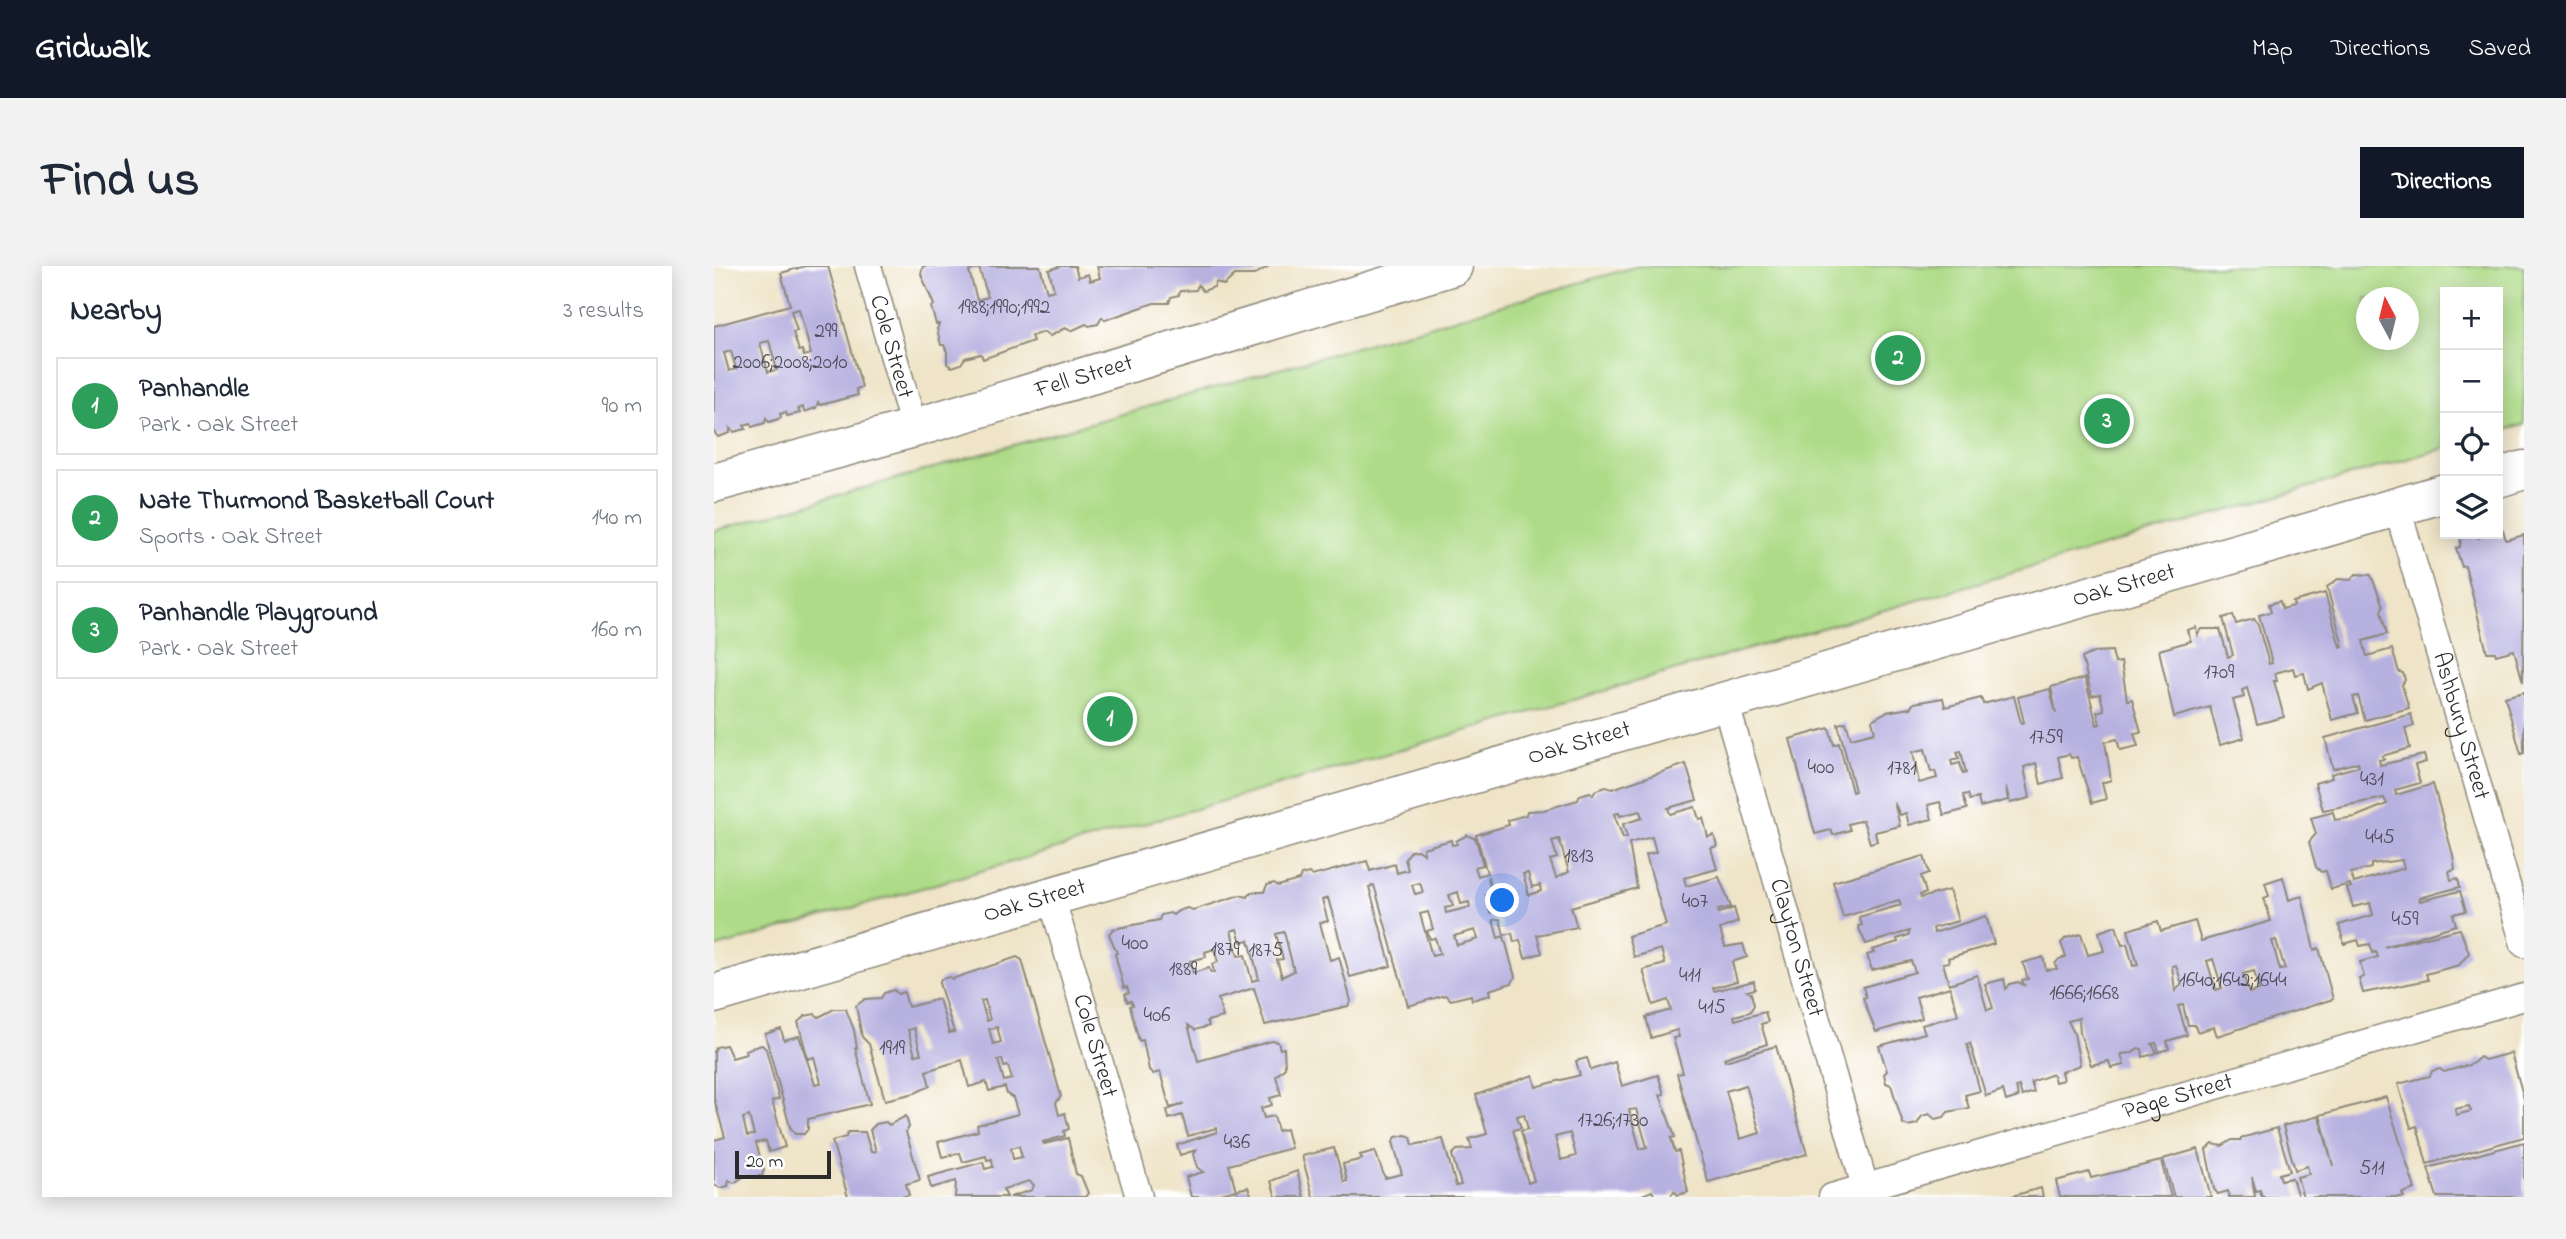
<!DOCTYPE html>
<html lang="en">
<head>
<meta charset="utf-8">
<style>
	body { margin:0; font-family:"Indie Flower",sans-serif; background:#f2f2f3; color:#1f2937 }
	.controls { position:absolute; right:21px; top:21px; display:grid; overflow:hidden; border-radius:0px; box-shadow:0 4px 18px #0003 }
	.controls button { width:63px; height:63px; display:grid; place-items:center; padding:0; border:0; border-bottom:2px solid #e0e1e3; background:#fff; color:#1f2937; font:35px sans-serif }
	.compass { position:absolute; left:1642px; top:21px; width:63px; height:63px; border-radius:50%; background:#fff; box-shadow:0 4px 18px #0003; rotate:353deg }
	.scale { position:absolute; left:21px; bottom:18px; width:96px; box-sizing:border-box; padding-left:7px; border:4px solid #2b2b2b; border-top:0; font-size:19px; line-height:24px; white-space:nowrap; color:#2b2b2b; -webkit-text-stroke:5px #fff; paint-order:stroke }
	.you { position:absolute; left:789px; top:635px; width:24px; height:24px; margin:-18px; border:5px solid #fff; border-radius:50%; background:#1a73e8; box-shadow:0 0 0 10px #1a73e833 }
	.badge { display:grid; place-items:center; width:46px; height:46px; border-radius:50%; background:#111827; color:#fff; font-size:23px; font-weight:700 }
	.pin { position:absolute; translate:-50% -50%; border:4px solid #fff; box-shadow:0 2px 7px #0006 }
	.list { margin:0; padding:0; list-style:none }
	h2 { display:flex; justify-content:space-between; align-items:center; height:91px; margin:0; padding:0 28px; font-size:30px }
	h2 small { font-size:23px; font-weight:400; color:#747a83 }
	.list li { display:grid; grid-template-columns:46px 1fr auto; gap:21px; align-items:center; box-sizing:border-box; height:98px; margin:0 14px 14px; padding:0 14px; border:2px solid #e0e1e3; border-radius:0px }
	.list b { display:block; font-size:26px; white-space:nowrap }
	.list p { margin:0; font-size:23px; white-space:nowrap; color:#747a83 }
	.list em { font-size:23px; font-style:normal; color:#747a83 }
	.icon { flex:none; width:38px; height:38px; fill:none; stroke:currentColor; stroke-width:2; stroke-linecap:round; stroke-linejoin:round }
	.map { position:relative; flex:none; width:1810px; height:931px; overflow:hidden; border-radius:0px }
	header { display:flex; align-items:center; gap:42px; box-sizing:border-box; height:98px; padding:0 35px; background:#111827; color:#fff }
	header strong { font-size:33px }
	nav { display:flex; gap:38px; margin-inline-start:auto; font-size:24px }
	.intro { display:flex; align-items:center; justify-content:space-between; box-sizing:border-box; height:168px; padding:0 42px }
	h1 { margin:0; font-size:49px }
	.button { padding:18px 32px; border-radius:0px; background:#111827; color:#fff; font-size:24px; font-weight:700 }
	main { display:flex; gap:42px; padding:0 42px }
	aside { flex:1; background:#fff; border-radius:0px; box-shadow:0 4px 18px #0003 }
	.map>svg:first-child { display:block }
	.green { fill:#aedb87; stroke:#6c8359; stroke-width:2; fill-rule:evenodd }
	.building { fill:#b7b1e0; fill-rule:evenodd }
	.lines { fill:none; stroke-linecap:round; stroke-linejoin:round }
	.minor-casing { stroke:#8d887a; stroke-width:29 }
	.primary-casing { stroke:#8d887a; stroke-width:41 }
	.minor { stroke:#fff; stroke-width:26 }
	.primary { stroke:#fff; stroke-width:38 }
	.labels { text-anchor:middle; dominant-baseline:central; stroke-width:5; stroke-linejoin:round; paint-order:stroke }
	.number-label { font-size:21px; fill:#4e4c58 }
	.street-label { font-size:24px; fill:#2b2b2b; stroke:#fff }
</style>
</head>
<body>
<header>
<strong>Gridwalk</strong>
<nav><a>Map</a><a>Directions</a><a>Saved</a></nav>
</header>
<div class="intro"><h1>Find us</h1><a class="button">Directions</a></div>
<main>
<aside>
<h2>Nearby<small>3 results</small></h2>
<ul class="list">
<li><span class="badge" style="background:#2e9e5b">1</span><div><b>Panhandle</b><p>Park · Oak Street</p></div><em>90 m</em></li>
<li><span class="badge" style="background:#2e9e5b">2</span><div><b>Nate Thurmond Basketball Court</b><p>Sports · Oak Street</p></div><em>140 m</em></li>
<li><span class="badge" style="background:#2e9e5b">3</span><div><b>Panhandle Playground</b><p>Park · Oak Street</p></div><em>160 m</em></li>
</ul>
</aside>
<div class="map">
<svg width="1810" height="931" viewBox="0 0 1810 931">
	<rect width="100%" height="100%" fill="#fff"/>
	<filter id="ink" filterUnits="userSpaceOnUse"><feTurbulence type="fractalNoise" baseFrequency=".0143" numOctaves="2"/><feDisplacementMap in="SourceGraphic" scale="14" xChannelSelector="R" yChannelSelector="G"/><feConvolveMatrix kernelMatrix="1 2 1 2 8 2 1 2 1" color-interpolation-filters="sRGB"/></filter>
	<filter id="wash" filterUnits="userSpaceOnUse"><feTurbulence type="fractalNoise" baseFrequency=".00686" numOctaves="4" result="noise"/><feDisplacementMap in="SourceGraphic" scale="28" xChannelSelector="R" yChannelSelector="G"/><feGaussianBlur stdDeviation="1.57" result="paint"/><feColorMatrix in="noise" values="0 0 0 0 0 0 0 0 0 0 0 0 0 0 0 0 0 1.4 0 .05"/><feComposite in="paint" operator="in"/></filter>
	<g filter="url(#wash)">
		<rect width="100%" height="100%" fill="#efe4c8"/>
		<!-- green -->
		<path class="green" d="M924 0H1810V159L1784 166V26H1731V182L0 682V265ZM1652 32H1694V74H1652Z"/>
		<g id="blocks">
			<!-- building -->
			<g class="building">
				<path d="M92 0H114L148 121 142 123 144 129 106 139 104 136 102 142 90 146 89 141 84 143 86 147 73 150 72 146 66 148 67 152 55 156 52 152 51 157 38 161 37 157 30 159 32 163 20 166 16 162V167L4 171 0 166V60L76 39 67 7ZM85 43 97 88 90 90 88 84 85 85 79 66 83 65 77 45ZM55 75 63 104 54 106 46 77ZM17 85 22 103 15 105 10 87Z"/>
				<path d="M209 0H326L333 26 340 24 335 4 347 0H361L364 11 374 8 376 15 386 12 383 0H555L540 9H521L510 19 502 16 500 21 489 25 484 19 482 24 466 25 465 29 457 31 455 37H440L391 54 388 51 384 58 375 60 372 58 357 65 351 62 336 70 330 66 317 70 319 75 269 93 267 88 251 92 247 98 238 101 233 98V86L230 79H227L223 63 225 58H222L217 41 220 39 207 8ZM265 2 274 31 263 34 255 5Z"/>
				<polygon points="1789,264 1792,274 1810,269 1809,416 1800,384 1782,389 1781,386 1773,386 1751,300 1748,301 1742,282 1746,281 1747,272 1763,268 1764,272"/>
				<polygon points="1642,308 1657,309 1669,340 1667,345 1673,368 1649,375 1653,390 1678,383 1685,406 1689,407 1691,414 1688,419 1695,442 1651,454 1644,430 1639,431 1644,447 1618,454 1608,417 1594,423 1590,407 1581,409 1579,402 1561,407 1563,415 1560,415 1570,451 1543,458 1533,422 1528,424 1530,431 1519,434 1530,472 1506,479 1496,441 1460,451 1445,384 1477,375 1473,364 1482,361 1483,369 1487,363 1506,363 1514,391 1519,389 1509,352 1519,349 1522,358 1540,353 1544,359 1555,398 1558,397 1545,349 1557,346 1555,338 1566,335 1568,343 1580,340 1579,336 1611,327 1626,381 1629,380 1613,321 1624,313 1637,314"/>
				<path d="M1398 385 1401 397 1407 396 1413 434 1418 433 1427 466 1420 467 1424 480 1406 484 1403 473 1391 476 1397 514 1388 517 1392 533 1378 537 1363 491 1357 492 1355 488 1344 491 1349 512 1327 518 1322 497 1310 501 1316 532 1296 537 1292 521 1294 534 1266 541 1264 532 1256 534 1254 528 1249 529 1253 543 1230 549 1226 536 1214 539 1218 553 1195 559 1192 547 1186 549 1180 536 1186 560 1161 566 1163 575 1156 577 1149 554 1134 558 1136 564 1119 569 1117 564 1101 568 1076 473 1115 462 1120 479 1125 477 1138 526 1141 525 1124 458 1132 456 1137 472 1161 466 1158 454 1172 446 1196 442 1200 437 1229 432 1231 441 1267 432 1269 438 1300 430 1307 457 1310 456 1304 431 1336 423 1342 447 1337 421 1371 412 1383 459 1386 458 1383 446 1390 444 1386 428 1378 430 1368 392 1381 386ZM1211 483 1217 506 1221 505 1223 512 1205 517 1199 486ZM1247 485 1252 507 1249 508 1246 497 1238 499 1237 494 1245 492 1243 486Z"/>
				<polygon points="1810,426 1810,487 1807,488 1791,431"/>
				<path d="M1697 448 1700 460 1691 462 1696 482 1668 490 1670 493 1665 494 1666 499 1710 489 1712 496 1701 499 1706 517 1681 524 1682 529 1719 518 1739 589 1741 603 1735 605 1737 614 1744 612 1746 621 1705 632 1706 635 1746 625 1752 645 1739 648 1742 659 1670 681 1746 663 1755 687 1745 699 1712 708 1714 714 1649 727 1645 713 1650 711 1646 696 1664 691 1662 686 1659 687 1656 678 1646 680 1644 674 1630 678 1625 659 1659 649 1656 637 1639 641 1633 622 1637 621 1636 618 1617 623 1612 605 1607 606 1602 601 1595 576 1602 568 1597 552 1619 546 1621 554 1641 551 1673 538 1670 532 1609 544 1601 517 1618 512 1617 508 1645 500 1644 496 1619 503 1611 472ZM1688 594 1690 602 1640 617 1637 607 1657 602V598Z"/>
				<path d="M972 498 983 534 954 542 956 548 981 541 985 553 989 552 994 571 1000 569 1003 580 997 582 1003 603 970 612 972 620 1005 611 1017 641 1004 644 1005 647 1020 642 1024 656 1006 663 1011 681 1029 678 1033 691 1018 696 1023 715 999 722 1000 725 1040 715 1041 723 1033 725 1037 727 1040 739 1036 746 1020 750 1021 754 1051 746 1054 756 1047 758 1053 778 1010 792 1011 795 1062 780 1093 888 994 916 963 808 969 807 959 772 965 771 963 764 937 772 932 751 957 744 954 734 939 739 929 704 951 698 947 683 920 691 914 670 952 659 932 589 942 586 938 571 915 577 923 622 857 641 863 661 823 669 828 687 811 692 806 674 800 676 798 667 790 669 786 653 779 654 784 672 790 670 801 711 798 717 775 724 776 729 758 734 757 729 737 734 731 729 694 740 660 619 655 621 677 700 636 711 614 632 608 634 614 655 606 657 616 694 625 691 637 735 634 740 551 759 540 722 504 733 509 751 493 755 495 760 481 764 474 759 484 795 558 775 564 776 566 783 570 782 571 802 562 810 567 829 556 832 558 839 547 842 550 852 560 850 564 865 572 863 577 882 515 899 522 924 496 931H477L472 911 489 906 483 901 479 888 482 884 466 889 463 879 503 866 502 862 474 870 468 849 455 853 453 844 470 838 456 842 446 806 439 808 435 804 429 774 425 775 416 740 419 739 417 735 413 736 411 728 415 727 413 721 410 722 401 688 403 687 395 668 399 663 445 654 447 649 456 647 459 649 464 645 473 642 479 644 526 629 534 631 537 626H550L553 619 560 617 564 620 585 614 587 609 595 607 598 610 653 595 656 605 681 598 683 607 694 604 691 593 697 585 703 584 710 588 709 582 737 574 738 579 743 578 742 575 753 569 762 573 769 599 761 601 764 610 773 607 762 569 795 559 794 554 812 549 813 545 830 544 864 534 866 529 876 526 879 529 882 524 892 521 898 523ZM926 545 928 552 909 558 913 571 909 572 900 548 905 547 906 550ZM845 573 855 606 842 612 836 594 843 592 838 575ZM814 607 818 621 826 619 827 625 815 629 809 608ZM774 610 783 645 776 647 772 629 777 628ZM706 617 709 626 701 628 698 619ZM744 626 747 638 755 636 756 641 732 647 731 642 739 640 735 629ZM714 646 719 663 713 665 716 673 721 672 726 688 718 690 706 648ZM523 663 527 676 535 674 545 713 538 715 531 689 524 690 517 665ZM761 664 764 673 743 679 740 670ZM570 666 580 705 568 711 563 694 569 693 562 668ZM500 683 504 696 498 698 500 706 497 707 495 702 479 707 476 695 492 691 491 686ZM1032 819 1046 867 1026 873 1012 825Z"/>
				<path d="M1210 590 1215 607 1207 610 1212 627 1206 629 1207 632 1235 624 1244 655 1219 662 1220 667 1272 650 1280 678 1234 692 1235 696 1229 697 1235 718 1263 709 1273 744 1279 742 1271 718 1290 713 1292 723 1296 718 1304 716 1310 719 1308 714 1314 713 1309 697 1329 691 1332 704 1343 703 1341 698 1345 693 1352 691 1347 677 1352 672 1367 668 1374 689 1390 685 1385 666 1402 660 1408 679 1413 678 1419 700 1424 699 1414 664 1444 655 1447 665 1481 655 1487 675 1557 655 1550 632 1555 630 1551 617 1569 611 1575 634 1588 630 1600 684 1605 682 1619 733 1503 770 1500 761 1483 766 1481 759H1474L1469 739 1464 740 1473 769 1453 775 1455 783 1445 786 1442 777 1438 778 1443 787 1429 791 1428 783 1424 782 1419 787 1407 788 1410 799 1397 802 1395 795 1377 799 1366 767 1365 752 1354 755 1360 767 1366 799 1347 806 1349 814 1341 816 1339 808 1317 816 1320 826 1308 830 1305 820 1302 821 1304 831 1292 835 1289 824 1272 830 1256 777 1253 778 1266 825 1251 829 1255 842 1234 846 1230 851 1221 853 1215 848 1208 850 1203 858 1194 860 1189 858 1177 819 1172 817 1170 808 1173 805 1165 780 1211 767 1208 759 1244 749 1236 721 1202 731 1208 752 1162 766 1149 732 1152 731 1149 721 1201 706 1197 695 1158 704 1153 689 1160 687 1158 684 1184 676 1183 673 1195 669V665L1152 678 1144 660 1148 659 1145 651 1187 639 1185 634 1129 651 1119 616ZM1562 674 1571 703 1566 704 1558 675ZM1499 693 1508 722 1502 724 1493 695ZM1462 699 1468 718 1461 725 1458 700ZM1540 705 1545 724 1535 727 1529 708Z"/>
				<path d="M303 691 308 694 347 830 342 837 345 849 351 847 355 863 350 865 351 870 329 876 330 878 354 872 362 908 367 910 374 927 371 931H296L318 924 320 919 315 915 289 923 293 931H241L242 915 217 922 214 911 269 896 271 903 279 901 278 893 273 894 272 890 249 896 246 887 228 891 224 876 264 865 263 859 304 848 299 832 293 828 291 821 275 825 272 816 255 821 248 794 212 805 216 820 201 827 171 834 155 778 148 771 142 740 151 733 167 732 170 727 180 724 184 728 190 726 194 741 225 733 235 767 240 766 225 717 227 713 235 711 238 713ZM271 734 276 754 273 755 267 735ZM283 761 287 776 279 778 275 763ZM200 762 207 788 201 789 194 764ZM288 793 290 801 294 800 298 813 290 815 284 794ZM305 880 308 891 299 893 297 882Z"/>
				<polygon points="120,743 132,743 140,764 143,782 141,782 156,838 94,853 94,863 90,868 81,868 76,861 51,768 67,763 70,774 85,770 101,818 107,817 100,791 94,793 84,756 91,750 101,748 105,751"/>
				<path d="M12 779 18 792 32 788 31 784 48 779 52 783 65 833 58 835 71 881 55 886 52 875 42 877 50 904 48 910H30L20 917 15 914 14 920 6 922 0 919V874L11 871 0 833V786L2 781ZM35 850 40 869 33 870 29 852Z"/>
				<path d="M1797 787 1810 833V871L1713 898 1703 860 1697 862 1684 818 1716 810 1718 805 1726 803 1730 806 1758 798 1766 791 1771 794ZM1755 840 1757 845 1742 849 1741 843Z"/>
				<path d="M873 792 877 804 901 796 908 820 944 809 950 828 946 829 961 871 957 872 961 886 965 885 974 926 964 929 960 925 956 931H941L938 925 923 931H599L588 890 620 882 630 916 633 915 629 898 648 893 646 889 661 885 671 912 688 908 679 876 682 871 692 869 697 871 699 879 729 873 742 920 747 919 738 889 743 884 758 883 755 873 773 868 762 829 819 809 822 821 866 809 862 795ZM922 843 933 881 926 883 915 844ZM810 848 814 863 807 865 820 915 814 917 799 864 807 862 803 850ZM856 867 862 890 847 894 841 871Z"/>
				<polygon points="1672,831 1701,923 1688,927 1690,931 1589,931 1583,911 1595,908 1593,900 1581,904 1569,860 1605,850 1619,900 1606,849"/>
				<polygon points="192,850 195,861 192,866 206,914 192,918 195,929 186,931 134,931 118,875 132,871 134,866 151,866 157,886 162,885 156,864 162,858 172,856 175,859"/>
				<polygon points="1563,862 1576,905 1565,908 1567,914 1578,912 1584,931 1548,931 1546,924 1542,925 1538,911 1541,931 1515,931 1514,925 1504,928 1500,923 1492,884 1499,878 1508,880 1518,874 1527,874 1527,872"/>
				<polygon points="1810,876 1810,931 1723,931 1714,902"/>
				<polygon points="1484,883 1497,931 1460,931 1449,893"/>
				<polygon points="1447,895 1457,931 1346,931 1342,915 1375,906 1377,912"/>
				<polygon points="583,905 590,931 562,931 557,915"/>
				<polygon points="534,921 538,931 524,931 522,924"/>
				<polygon points="1327,922 1329,931 1298,931 1298,930"/>
			</g>
		</g>
	</g>
	<g filter="url(#ink)">
		<use href="#blocks" fill-opacity="0" stroke="#8d887a" stroke-width="2"/>
		<g class="lines">
			<!-- minor casing -->
			<g class="minor-casing">
				<g id="minor">
					<path id="s1" d="M154 0 200 162"/>
					<path id="s2" d="M1683 241 1810 678"/>
					<path id="s3" d="M1011 435 1154 931"/>
					<path id="s4" d="M337 630 425 931"/>
					<path id="s5" d="M1118 931 1810 731"/>
				</g>
			</g>
			<!-- primary casing -->
			<g class="primary-casing">
				<g id="primary">
					<polyline points="1784,212 1810,204"/>
					<path id="s6" d="M0 217 200 162 739 0"/>
					<path id="s7" d="M0 728 1731 227"/>
				</g>
			</g>
			<!-- minor -->
			<use href="#minor" class="minor"/>
			<!-- primary -->
			<use href="#primary" class="primary"/>
		</g>
	</g>
	<g class="labels">
		<!-- number labels -->
		<g class="number-label">
			<text x="290" y="42">1988;1990;1992</text>
			<text x="112" y="66">299</text>
			<text x="76" y="97">2006;2008;2010</text>
			<text x="1505" y="407">1709</text>
			<text x="1332" y="472">1759</text>
			<text x="1107" y="502">400</text>
			<text x="1188" y="503">1781</text>
			<text x="1658" y="514">431</text>
			<text x="1666" y="572">445</text>
			<text x="865" y="591">1813</text>
			<text x="981" y="636">407</text>
			<text x="1691" y="654">459</text>
			<text x="421" y="678">400</text>
			<text x="511" y="684">1879</text>
			<text x="552" y="685">1875</text>
			<text x="469" y="704">1889</text>
			<text x="976" y="710">411</text>
			<text x="1519" y="715">1640;1642;1644</text>
			<text x="1370" y="728">1666;1668</text>
			<text x="998" y="742">415</text>
			<text x="443" y="750">406</text>
			<text x="178" y="783">1919</text>
			<text x="899" y="855">1726;1730</text>
			<text x="523" y="877">436</text>
			<text x="1658" y="903">511</text>
		</g>
		<!-- street labels -->
		<g class="street-label">
			<text stroke="none"><textPath href="#s1" startOffset="84">Cole Street</textPath></text>
			<text stroke="none"><textPath href="#s6" startOffset="385">Fell Street</textPath></text>
			<text stroke="none"><textPath href="#s7" startOffset="1468">Oak Street</textPath></text>
			<text stroke="none"><textPath href="#s2" startOffset="228">Ashbury Street</textPath></text>
			<text stroke="none"><textPath href="#s7" startOffset="901">Oak Street</textPath></text>
			<text stroke="none"><textPath href="#s7" startOffset="334">Oak Street</textPath></text>
			<text stroke="none"><textPath href="#s3" startOffset="257">Clayton Street</textPath></text>
			<text stroke="none"><textPath href="#s4" startOffset="156">Cole Street</textPath></text>
			<text stroke="none"><textPath href="#s5" startOffset="360">Page Street</textPath></text>
		</g>
	</g>
</svg>
<div class="controls">
<button>+</button>
<button>−</button>
<button><svg class="icon" aria-label="locate" viewBox="0 0 24 24"><circle cx="12" cy="12" r="6"/><path d="M12 2v4M12 18v4M2 12h4M18 12h4"/></svg></button>
<button><svg class="icon" aria-label="layers" viewBox="0 0 24 24"><path d="M12 4l9 5-9 5-9-5zM3 14l9 5 9-5"/></svg></button>
</div>
<svg class="compass" viewBox="-18 -18 36 36"><path d="M0-13l5 13h-10z" fill="#e53935"/><path d="M0 13l5-13h-10z" fill="#747a83"/></svg>
<div class="scale">20 m</div>
<div class="you"></div>
<div class="pin badge" style="left:396px;top:453px;background:#2e9e5b">1</div>
<div class="pin badge" style="left:1184px;top:92px;background:#2e9e5b">2</div>
<div class="pin badge" style="left:1393px;top:155px;background:#2e9e5b">3</div>
</div>
</main>
</body>
</html>
